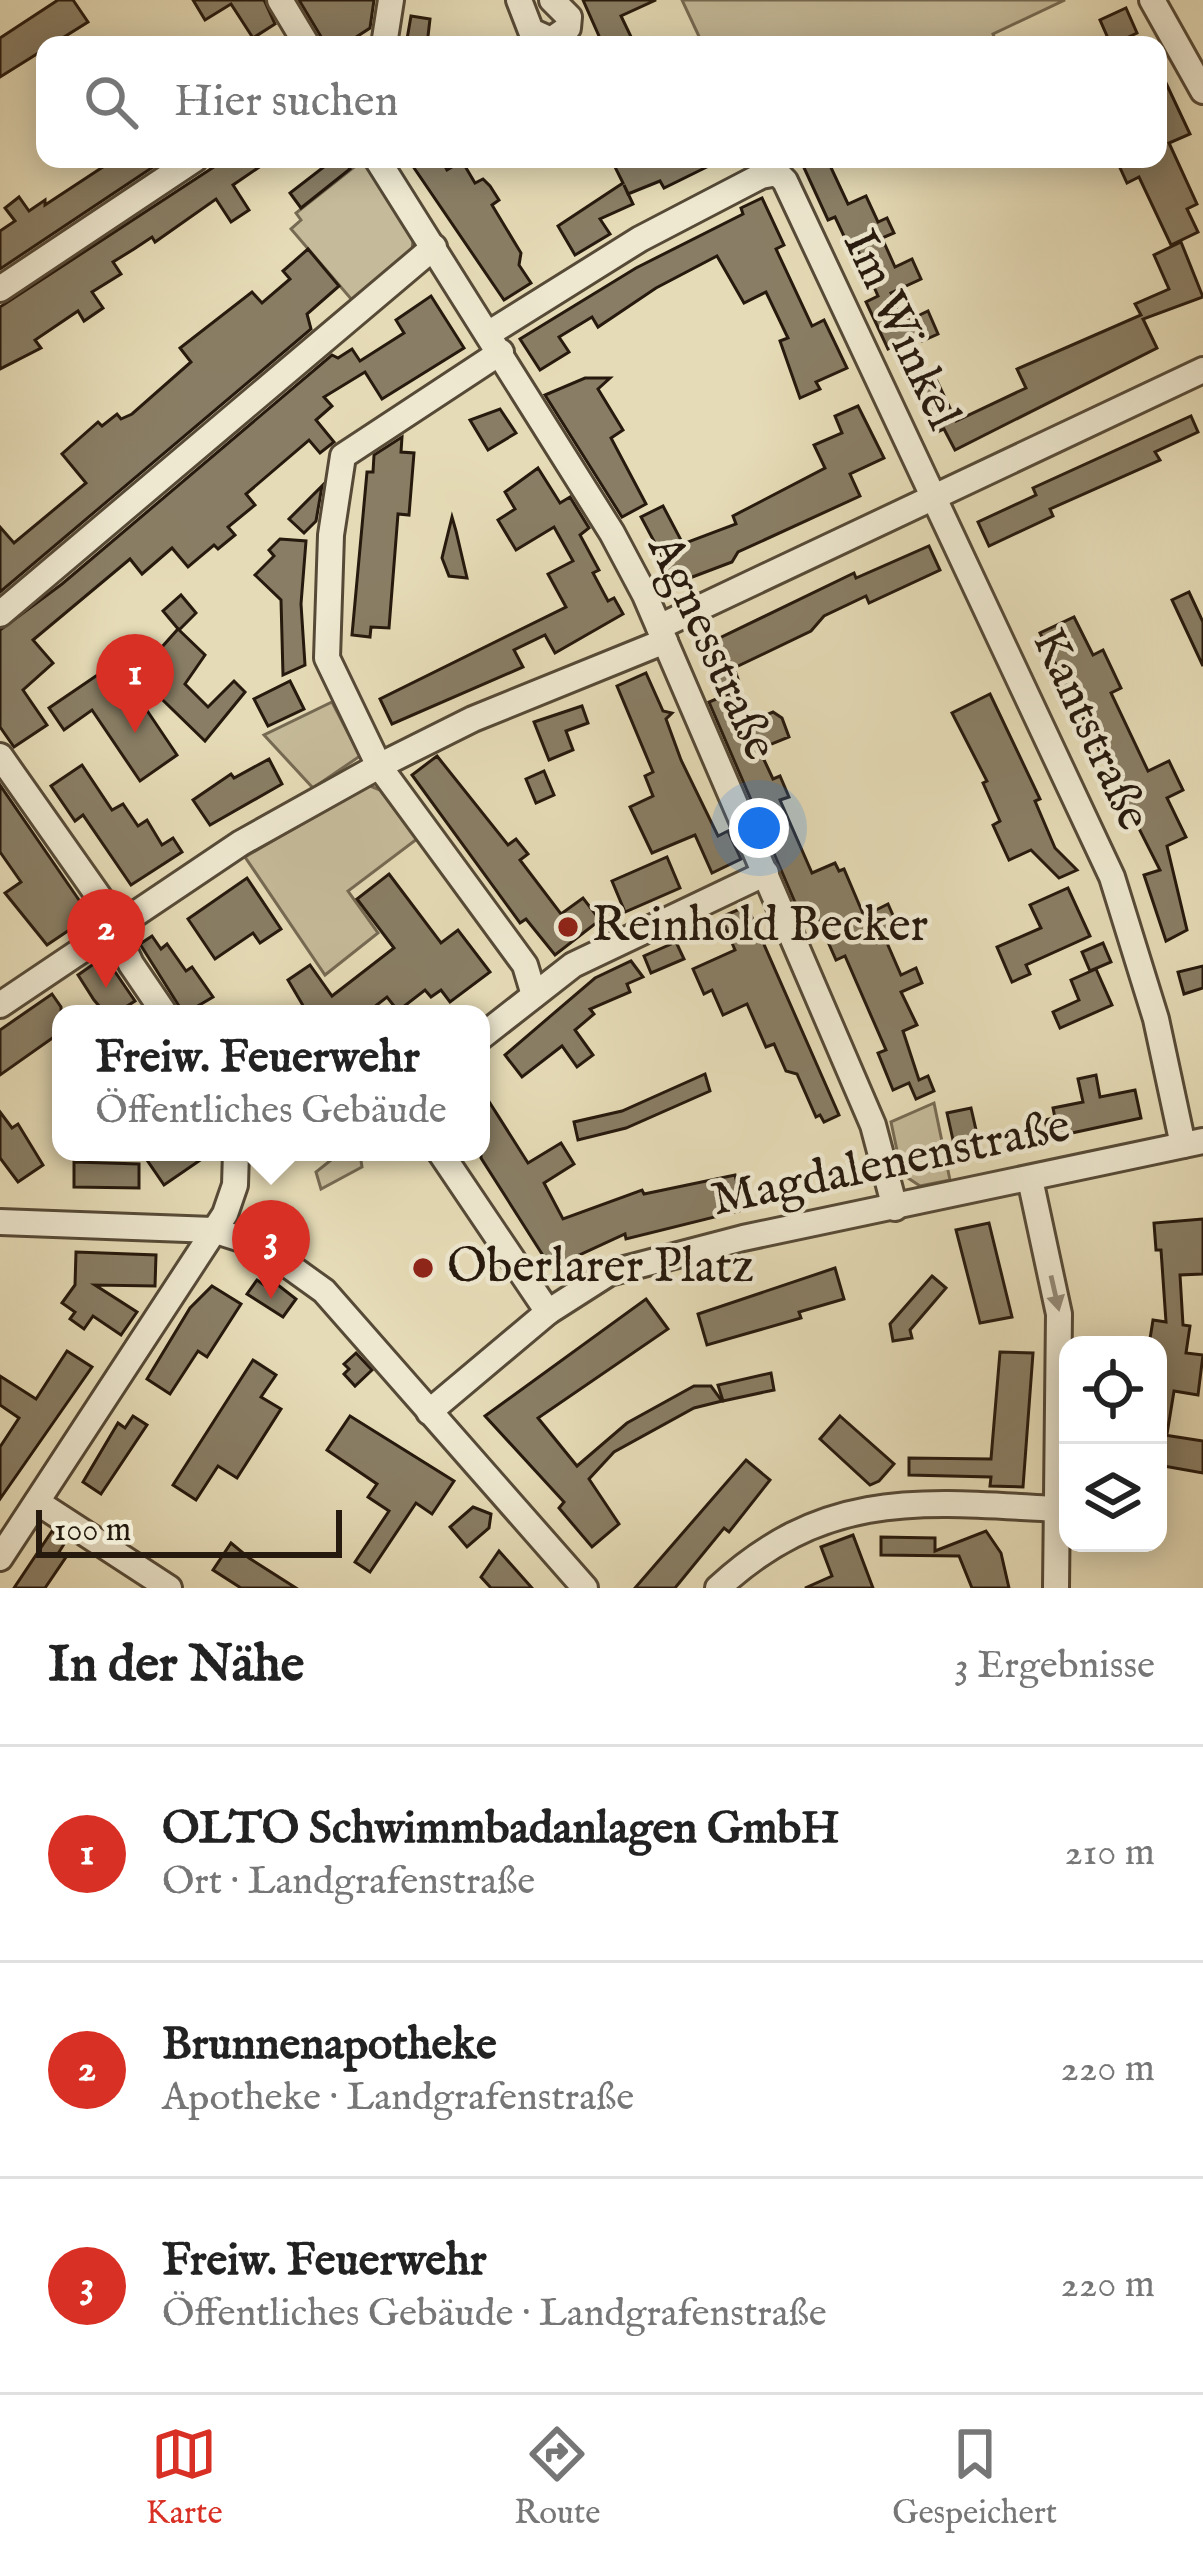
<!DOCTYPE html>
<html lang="de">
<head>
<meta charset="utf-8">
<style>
	body { margin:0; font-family:"IM FELL English",serif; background:#f2f2f2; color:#222 }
	.controls { position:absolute; right:36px; bottom:36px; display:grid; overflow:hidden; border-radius:24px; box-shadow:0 6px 30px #0003 }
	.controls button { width:108px; height:108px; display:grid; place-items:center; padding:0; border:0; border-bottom:3px solid #e0e0e0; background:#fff; color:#222; font:60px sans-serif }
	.scale { position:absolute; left:36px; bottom:30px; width:306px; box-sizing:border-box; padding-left:12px; border:6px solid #26190d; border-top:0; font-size:33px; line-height:42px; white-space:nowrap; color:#26190d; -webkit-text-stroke:9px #eee8d0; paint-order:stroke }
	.you { position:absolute; left:759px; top:828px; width:42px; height:42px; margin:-30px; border:9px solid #fff; border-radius:50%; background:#1a73e8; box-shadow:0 0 0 18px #1a73e833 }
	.badge { display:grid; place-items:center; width:78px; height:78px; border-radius:50%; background:#d93025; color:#fff; font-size:39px; font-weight:700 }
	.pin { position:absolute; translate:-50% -99px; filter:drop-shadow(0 3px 6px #0008) }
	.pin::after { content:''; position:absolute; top:63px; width:42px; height:36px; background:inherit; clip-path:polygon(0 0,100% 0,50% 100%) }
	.popup { position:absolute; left:52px; top:1005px; width:438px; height:156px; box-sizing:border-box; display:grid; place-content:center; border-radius:24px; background:#fff; filter:drop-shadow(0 3px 9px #0005); font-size:39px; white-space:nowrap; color:#767676 }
	.popup b { font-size:45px; color:#222 }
	.popup::after { content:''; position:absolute; left:50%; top:100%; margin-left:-24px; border:24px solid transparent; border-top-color:#fff }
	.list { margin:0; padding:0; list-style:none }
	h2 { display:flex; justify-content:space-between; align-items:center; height:156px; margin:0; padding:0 48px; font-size:51px }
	h2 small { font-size:39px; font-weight:400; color:#767676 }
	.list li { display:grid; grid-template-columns:78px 1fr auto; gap:36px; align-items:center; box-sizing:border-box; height:216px; padding:0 48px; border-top:3px solid #e0e0e0 }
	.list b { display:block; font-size:45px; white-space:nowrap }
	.list p { margin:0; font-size:39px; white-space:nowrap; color:#767676 }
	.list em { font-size:39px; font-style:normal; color:#767676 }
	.icon { flex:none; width:66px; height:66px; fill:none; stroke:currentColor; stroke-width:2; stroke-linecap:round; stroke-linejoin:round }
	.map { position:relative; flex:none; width:1203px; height:1588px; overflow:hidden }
	.search { position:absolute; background:#fff; box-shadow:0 6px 30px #0003; left:36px; right:36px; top:36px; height:132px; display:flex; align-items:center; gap:30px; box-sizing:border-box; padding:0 42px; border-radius:24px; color:#767676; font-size:45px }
	.sheet { height:804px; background:#fff }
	nav { display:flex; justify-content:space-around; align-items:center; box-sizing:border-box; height:168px; border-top:3px solid #e0e0e0; background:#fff; font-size:33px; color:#767676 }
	nav a { display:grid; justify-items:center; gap:6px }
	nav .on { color:#d93025 }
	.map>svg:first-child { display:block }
	.green { fill:#c5ba99; stroke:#766a53; stroke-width:3 }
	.building { fill:#897e65; stroke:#26190d; stroke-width:3 }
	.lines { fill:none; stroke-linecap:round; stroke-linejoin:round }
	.minor-casing { stroke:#564a37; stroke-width:30 }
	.minor { stroke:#eee8d0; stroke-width:24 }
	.oneway { fill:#948b78 }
	.poi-dot { fill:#8f2418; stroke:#eee8d0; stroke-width:4.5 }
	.labels { text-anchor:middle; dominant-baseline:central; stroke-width:9; stroke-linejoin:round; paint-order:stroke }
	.street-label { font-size:48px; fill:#26190d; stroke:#eee8d0 }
	.poi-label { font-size:48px; fill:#26190d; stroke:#eee8d0; text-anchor:start }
</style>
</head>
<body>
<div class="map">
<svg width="1203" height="1588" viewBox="0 0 1203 1588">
	<rect width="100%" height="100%" fill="#e5dbb6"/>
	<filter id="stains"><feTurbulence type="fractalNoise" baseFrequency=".00167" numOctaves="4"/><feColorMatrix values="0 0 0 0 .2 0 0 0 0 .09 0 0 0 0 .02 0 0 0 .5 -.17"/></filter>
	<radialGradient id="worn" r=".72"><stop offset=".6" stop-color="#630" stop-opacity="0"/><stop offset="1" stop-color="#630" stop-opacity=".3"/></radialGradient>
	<!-- green -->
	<g class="green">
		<polygon points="682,0 1065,0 993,34 996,42 989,45 807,45 803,40 792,45 703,45"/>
		<polygon points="363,160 413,241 412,250 352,300 291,229 301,220 296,213"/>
		<polygon points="332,702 360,756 313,788 264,735"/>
		<polygon points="368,785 380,790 417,839 348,891 378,933 325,975 245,857"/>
		<polygon points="934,1103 950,1180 920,1186 902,1174 891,1122"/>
		<polygon points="341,1152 360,1154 362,1167 321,1189 316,1172"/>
	</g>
	<!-- building -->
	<g class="building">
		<polygon points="58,0 73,0 88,22 0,77 0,38"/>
		<polygon points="193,0 264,0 275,24 253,38 231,4 205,20"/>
		<polygon points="299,0 374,0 370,28 344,45 326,45"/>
		<polygon points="583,0 656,0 621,16 635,45 603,45"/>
		<polygon points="1126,8 1137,33 1111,45 1100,20"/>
		<polygon points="411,16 430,19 427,45 406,45"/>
		<polygon points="1158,66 1190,134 1169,143 1197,204 1187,209 1198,232 1171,245 1139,177 1127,183 1116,159 1158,159"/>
		<polygon points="115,159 165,159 0,269 0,231 15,221 5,208 19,197 29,211 45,200 45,205"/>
		<polygon points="226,159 271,159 233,185 249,210 231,222 216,199 155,242 152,237 134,249 113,262 121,274 92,292 103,308 84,321 78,311 35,340 41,348 0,369 0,307"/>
		<polygon points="334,159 343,159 350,169 301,208 290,193"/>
		<polygon points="408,159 441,159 447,170 462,161 475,183 483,179 490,186 499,200 492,205 521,253 519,265 531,283 504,300"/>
		<polygon points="632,159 723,159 664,188 660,181 628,194 624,185 633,204 600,219 610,234 575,255 558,226 623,183 615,167"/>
		<polygon points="800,159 827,159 848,204 866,196 878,222 887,218 894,233 882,238 895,267 912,259 921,279 891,293 905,322 928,311 938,334 922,341 918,334 888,349 866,302 878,296 856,246 850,249 835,217 828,220"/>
		<polygon points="762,198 784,245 776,249 812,326 824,320 847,368 816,382 820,389 800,398 780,341 788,338 766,292 744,303 717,256 656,288 598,327 592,317 559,337 569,352 540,370 520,339 636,268 743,214 741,208"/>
		<polygon points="1181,242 1203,297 1143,319 1157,348 955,450 944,429 933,434 910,384 927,375 931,384 937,381 956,421 1026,388 1017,369 1141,315 1135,304 1169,289 1154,255"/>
		<polygon points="308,249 339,286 307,314 311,329 0,592 0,527 14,543 86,483 62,454 98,422 102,426 117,414 121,419 132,414 191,362 180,348 252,292 262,303 290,279 283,271"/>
		<polygon points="431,296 464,348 382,399 365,372 324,397 332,406 316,420 334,442 320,453 309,440 246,494 255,505 228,527 235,535 218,549 214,545 188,567 172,548 142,574 130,559 33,640 53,663 23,690 47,725 14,747 0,727 0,630 62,584 332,355 338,358 352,349 360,361 404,333 396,320"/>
		<polygon points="585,378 610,378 598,389 623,430 611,438 646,504 622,517 545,395"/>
		<polygon points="858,406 884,458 850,474 860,496 738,552 732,562 666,587 655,562 663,558 641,517 663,506 683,544 736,524 733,516 825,468 814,445 842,433 835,416"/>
		<polygon points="500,409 516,433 488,450 470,420"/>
		<polygon points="1191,416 1198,432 1155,452 1160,460 1050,509 1053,516 989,546 978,522 1036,495 1033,488"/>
		<polygon points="402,437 401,452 414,453 409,515 398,514 389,628 371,627 370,637 352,635 367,472 373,472 374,455"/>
		<polygon points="538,468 560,503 570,497 589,528 580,535 599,570 593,573 608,601 614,598 623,614 555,653 545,635 514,650 523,667 392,724 380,699 566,607 548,574 573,561 554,527 516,550 498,520 515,509 505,492"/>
		<polygon points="322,486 316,521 304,533 289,519"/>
		<polygon points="452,517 456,531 467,578 449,576 442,558"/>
		<polygon points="280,539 306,541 301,604 305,665 283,675 281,600 255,575 274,556 269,550"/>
		<polygon points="929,546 940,570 869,603 866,596 824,616 811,631 734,668 739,682 721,690 703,646 854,573 856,578"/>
		<polygon points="1189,592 1203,622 1203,666 1172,600"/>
		<polygon points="181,595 196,613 179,630 163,611"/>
		<polygon points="1074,617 1093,655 1103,650 1121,688 1111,693 1148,771 1169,761 1183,790 1167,798 1186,837 1167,846 1187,930 1166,941 1144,875 1160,870 1040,633"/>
		<polygon points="178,629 205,655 185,684 208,707 234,681 245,692 205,741 137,675"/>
		<polygon points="115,663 177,755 140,781 92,710 64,730 49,708"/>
		<polygon points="646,673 663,711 672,713 666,719 681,760 718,836 728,831 741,859 712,873 695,835 652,853 630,807 653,796 645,776 653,772 617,686"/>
		<polygon points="290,681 304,709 268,726 254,699"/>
		<polygon points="733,692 747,723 773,712 782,718 789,737 759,749 773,779 780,776 789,797 780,800 812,873 835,863 839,871 844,869 864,916 888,904 899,929 884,936 901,975 916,968 922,983 901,992 917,1025 903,1031 919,1080 928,1076 934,1091 916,1099 909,1083 893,1090 878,1053 886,1050 845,956 836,960 813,908 800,914 709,702"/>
		<polygon points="990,694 1040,799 1035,801 1055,848 1077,870 1059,878 1031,850 1009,860 993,825 1000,821 983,783 987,781 952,713"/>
		<polygon points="582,706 588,723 566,731 573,750 549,760 534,722"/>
		<polygon points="437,756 508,845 516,839 528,854 520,860 561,914 583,898 600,920 555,955 526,919 520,923 412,775"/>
		<polygon points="269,759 282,784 210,825 193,800 231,774 234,778"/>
		<polygon points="82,765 112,810 123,804 138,826 147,820 162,845 173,838 182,852 131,885 83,815 75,821 51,786"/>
		<polygon points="544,771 554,795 536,803 526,779"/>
		<polygon points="0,785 90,916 47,945 5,893 21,882 0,852"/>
		<polygon points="667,857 680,888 625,912 612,881"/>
		<polygon points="389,874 441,943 458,930 490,972 450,1002 441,990 431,997 425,990 398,1011 387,997 365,1014 308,1014 288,980 310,965 332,996 394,948 357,899"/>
		<polygon points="247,878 281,929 260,943 253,933 215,959 188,919"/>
		<polygon points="1068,888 1090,936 1026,965 1030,974 1012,982 997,947 1041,928 1030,905"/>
		<polygon points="747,906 839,1115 824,1122 820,1115 816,1117 797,1074 786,1071 774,1044 766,1047 747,1004 723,1015 712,990 704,994 693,969 735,950 721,917"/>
		<polygon points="152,936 161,949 167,944 186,971 192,967 213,997 184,1014 140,944"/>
		<polygon points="676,942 684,959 651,973 644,956"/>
		<polygon points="1103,943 1111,962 1090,971 1082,952"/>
		<polygon points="631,961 643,977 627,984 630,992 590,1009 594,1014 575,1030 593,1055 577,1067 562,1046 522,1077 505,1055 595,978"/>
		<polygon points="95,963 111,966 135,1001 124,1008 128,1014 106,1014 94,1000 78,975"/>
		<polygon points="1203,966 1203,988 1184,994 1178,972"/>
		<polygon points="1096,969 1112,1005 1060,1028 1053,1012 1079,1000 1071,980"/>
		<polygon points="52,994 61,1007 61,1032 0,1075 0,1030"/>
		<polygon points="705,1074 710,1091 626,1128 578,1140 574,1122 622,1111"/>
		<polygon points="1096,1075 1100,1097 1135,1090 1141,1118 1049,1138 1045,1120 1055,1118 1053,1108 1083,1102 1078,1079"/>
		<polygon points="481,1089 528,1163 561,1143 574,1164 544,1183 563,1219 642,1190 644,1194 735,1175 743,1210 626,1239 625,1234 551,1268 481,1158"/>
		<polygon points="971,1108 979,1143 955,1149 947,1113"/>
		<polygon points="0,1112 12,1128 18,1124 43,1165 18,1182 0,1158"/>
		<polygon points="158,1152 212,1152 164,1185 147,1160"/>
		<polygon points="74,1162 139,1164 139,1188 74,1187"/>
		<polygon points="1203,1219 1203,1274 1180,1275 1183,1325 1190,1326 1186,1353 1203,1355 1198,1395 1174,1391 1167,1434 1158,1434 1158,1345 1149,1345 1153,1320 1166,1322 1161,1250 1156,1250 1154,1223"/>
		<polygon points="989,1223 1012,1317 980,1323 956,1230"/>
		<polygon points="76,1252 156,1255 155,1286 95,1285 137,1312 121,1335 93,1316 84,1329 70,1319 75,1312 62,1303 75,1285"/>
		<polygon points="835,1268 844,1299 799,1312 801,1318 707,1345 698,1314"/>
		<polygon points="932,1276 946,1288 910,1330 912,1338 893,1341 890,1324"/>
		<polygon points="269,1278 296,1299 283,1317 247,1294 257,1280 264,1285"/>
		<polygon points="212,1286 241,1304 207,1357 198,1351 170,1394 147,1379 190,1308"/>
		<polygon points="646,1299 668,1329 538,1418 577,1466 627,1423 694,1386 711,1386 722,1401 694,1408 614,1452 589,1479 619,1524 592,1547 559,1508 564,1502 485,1416"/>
		<polygon points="67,1351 92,1367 0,1499 0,1447 19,1418 0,1405 0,1376 36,1399"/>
		<polygon points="1000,1352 1033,1353 1023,1487 990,1486 991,1477 909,1475 909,1458 991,1459"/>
		<polygon points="356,1353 372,1370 355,1386 344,1374 349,1369 344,1364"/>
		<polygon points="253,1360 276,1375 261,1397 281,1409 237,1478 218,1466 196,1500 173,1485"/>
		<polygon points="771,1373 774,1390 723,1401 718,1385"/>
		<polygon points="133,1416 147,1425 101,1494 83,1482 118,1423 125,1428"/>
		<polygon points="350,1416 454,1481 432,1514 416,1503 370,1572 355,1562 389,1511 368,1497 377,1484 327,1450"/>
		<polygon points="840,1416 894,1464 879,1481 870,1485 820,1439"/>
		<polygon points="1158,1434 1203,1441 1203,1473 1158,1465"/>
		<polygon points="746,1460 770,1480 729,1532 724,1528 675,1588 635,1588"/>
		<polygon points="473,1507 491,1514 489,1528 467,1547 450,1527"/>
		<polygon points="52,1531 66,1541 59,1552 66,1557 45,1588 14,1588"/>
		<polygon points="986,1531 1001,1553 1009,1588 972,1588 959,1556 881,1555 881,1537 935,1538 935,1551"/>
		<polygon points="853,1535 873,1588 805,1588 832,1576 821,1547"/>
		<polygon points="231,1543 249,1558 296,1588 241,1588 213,1570"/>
		<polygon points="499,1551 532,1588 491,1588 481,1577"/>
	</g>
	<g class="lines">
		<!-- minor casing -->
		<g class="minor-casing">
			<g id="minor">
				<polyline points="280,0 307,45"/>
				<polyline points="519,0 531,31 551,40 568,28 569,17 552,0"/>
				<polyline points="1152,0 1203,91"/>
				<polyline points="384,45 391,0"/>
				<polyline points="377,159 612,533 645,595 873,1125 895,1208"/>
				<polyline points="0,289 195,159"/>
				<polyline points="488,334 640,239 761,176 777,173 785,181 1112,877 1156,1019 1183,1145"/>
				<polyline points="501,352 343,456 331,535 327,658 379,766 525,965 534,995"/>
				<polyline points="0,614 434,247"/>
				<polyline points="659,627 1203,370"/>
				<polyline points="0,756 102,901 131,964 165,1014"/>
				<polyline points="0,1005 241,843 379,766 473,719 665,641"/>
				<polyline points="481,1037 573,965 766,873"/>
				<polyline points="440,1152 548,1312"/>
				<polyline points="1030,1179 1059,1314 1056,1588"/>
				<polyline points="0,1222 213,1230 260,1245 324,1291 585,1588"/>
				<polyline points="429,1412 548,1312 609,1273 743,1238 1203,1141"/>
				<polyline points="37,1502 169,1588"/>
				<polyline points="0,1558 225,1214 235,1185 236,1152"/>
				<path d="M718 1588C824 1490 920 1501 1055 1509"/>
			</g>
		</g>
		<!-- minor -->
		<use href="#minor" class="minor"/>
	</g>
	<!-- one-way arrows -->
	<defs><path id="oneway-solid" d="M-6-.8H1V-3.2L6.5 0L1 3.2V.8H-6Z" transform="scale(3)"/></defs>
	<use class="oneway" href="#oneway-solid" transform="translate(1055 1293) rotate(77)"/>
	<!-- markers -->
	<g class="poi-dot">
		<circle cx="568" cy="927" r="12"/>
		<circle cx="423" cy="1268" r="12"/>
	</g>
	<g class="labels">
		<!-- street labels -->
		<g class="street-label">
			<text transform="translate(900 330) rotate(65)">Im Winkel</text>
			<text transform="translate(711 648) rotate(65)">Agnesstraße</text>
			<text transform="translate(1090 730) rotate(65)">Kantstraße</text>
			<text transform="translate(891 1164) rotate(-12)">Magdalenenstraße</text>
		</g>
		<!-- poi labels -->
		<g class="poi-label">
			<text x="592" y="927">Reinhold Becker</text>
			<text x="447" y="1268">Oberlarer Platz</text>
		</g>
	</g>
	<rect width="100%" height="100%" filter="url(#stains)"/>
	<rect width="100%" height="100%" fill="url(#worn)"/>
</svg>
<div class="controls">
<button><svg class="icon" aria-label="locate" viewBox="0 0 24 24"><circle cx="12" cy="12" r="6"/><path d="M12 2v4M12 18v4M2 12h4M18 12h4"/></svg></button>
<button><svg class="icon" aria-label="layers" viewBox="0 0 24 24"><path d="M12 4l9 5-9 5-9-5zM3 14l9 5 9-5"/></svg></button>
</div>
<div class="scale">100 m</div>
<div class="you"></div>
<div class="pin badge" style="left:135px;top:733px">1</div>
<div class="pin badge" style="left:106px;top:988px">2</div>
<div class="pin badge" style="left:271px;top:1299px">3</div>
<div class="popup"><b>Freiw. Feuerwehr</b>Öffentliches Gebäude</div>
<div class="search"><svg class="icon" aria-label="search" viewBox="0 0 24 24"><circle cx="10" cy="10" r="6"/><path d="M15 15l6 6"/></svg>Hier suchen</div>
</div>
<section class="sheet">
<h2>In der Nähe<small>3 Ergebnisse</small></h2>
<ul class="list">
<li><span class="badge">1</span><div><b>OLTO Schwimmbadanlagen GmbH</b><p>Ort · Landgrafenstraße</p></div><em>210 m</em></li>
<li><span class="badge">2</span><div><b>Brunnenapotheke</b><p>Apotheke · Landgrafenstraße</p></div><em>220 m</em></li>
<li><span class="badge">3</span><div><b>Freiw. Feuerwehr</b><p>Öffentliches Gebäude · Landgrafenstraße</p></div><em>220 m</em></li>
</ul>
</section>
<nav>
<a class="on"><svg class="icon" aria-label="map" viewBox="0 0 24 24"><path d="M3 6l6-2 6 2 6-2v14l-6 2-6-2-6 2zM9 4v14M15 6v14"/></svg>Karte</a>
<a><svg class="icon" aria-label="directions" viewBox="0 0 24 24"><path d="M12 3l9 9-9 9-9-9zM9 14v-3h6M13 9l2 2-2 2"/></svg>Route</a>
<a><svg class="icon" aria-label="saved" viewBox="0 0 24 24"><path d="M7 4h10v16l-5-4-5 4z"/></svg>Gespeichert</a>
</nav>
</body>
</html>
